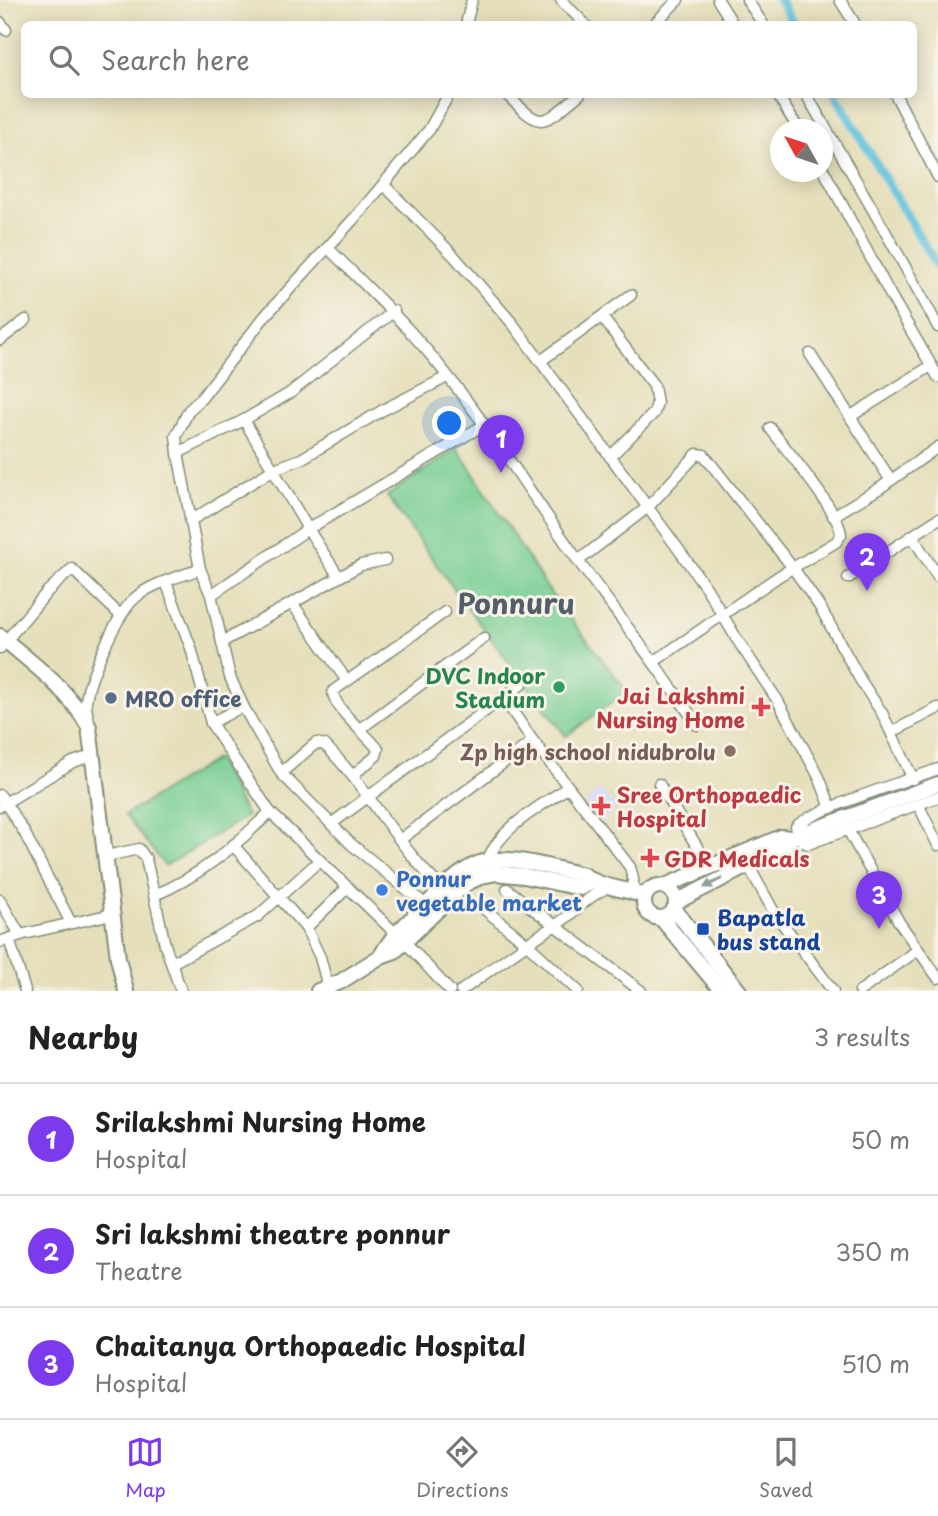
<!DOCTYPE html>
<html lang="en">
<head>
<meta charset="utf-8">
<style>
	body { margin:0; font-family:"Playpen Sans",sans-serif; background:#f2f2f2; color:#222 }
	.compass { position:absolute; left:770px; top:119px; width:63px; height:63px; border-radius:50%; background:#fff; box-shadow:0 4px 18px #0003; rotate:310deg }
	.you { position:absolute; left:450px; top:424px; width:24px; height:24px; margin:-18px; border:5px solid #fff; border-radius:50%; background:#1a73e8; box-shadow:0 0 0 10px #1a73e833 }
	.badge { display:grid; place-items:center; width:46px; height:46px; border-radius:50%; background:#7c3aed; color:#fff; font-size:23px; font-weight:700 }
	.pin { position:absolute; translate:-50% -58px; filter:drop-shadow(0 2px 4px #0008) }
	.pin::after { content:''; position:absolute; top:37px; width:24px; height:21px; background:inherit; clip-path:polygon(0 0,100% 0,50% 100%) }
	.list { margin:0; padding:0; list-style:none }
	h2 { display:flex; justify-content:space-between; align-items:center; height:91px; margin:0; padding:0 28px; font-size:30px }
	h2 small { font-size:23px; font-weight:400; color:#767676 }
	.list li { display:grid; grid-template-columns:46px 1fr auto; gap:21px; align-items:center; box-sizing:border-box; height:112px; padding:0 28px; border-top:2px solid #e0e0e0 }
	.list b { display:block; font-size:26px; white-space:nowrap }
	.list p { margin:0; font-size:23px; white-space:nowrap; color:#767676 }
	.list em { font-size:23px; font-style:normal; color:#767676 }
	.icon { flex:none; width:38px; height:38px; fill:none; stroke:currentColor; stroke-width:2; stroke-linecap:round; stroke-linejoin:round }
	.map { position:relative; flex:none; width:938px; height:991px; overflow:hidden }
	.search { position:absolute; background:#fff; box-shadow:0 4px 18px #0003; left:21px; right:21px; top:21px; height:77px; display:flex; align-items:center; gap:18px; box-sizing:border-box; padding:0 24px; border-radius:10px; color:#767676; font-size:26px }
	.sheet { height:427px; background:#fff }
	nav { display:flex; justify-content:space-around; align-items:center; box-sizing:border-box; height:98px; border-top:2px solid #e0e0e0; background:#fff; font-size:19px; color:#767676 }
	nav a { display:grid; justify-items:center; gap:4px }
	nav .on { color:#7c3aed }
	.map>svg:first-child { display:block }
	.built { fill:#d8d7f8 }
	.green { fill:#76cd93; stroke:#4a8564; stroke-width:2 }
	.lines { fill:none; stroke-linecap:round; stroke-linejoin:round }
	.canal { stroke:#5ec2dc; stroke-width:9 }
	.street-casing { stroke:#828e78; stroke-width:13 }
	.secondary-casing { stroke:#828e78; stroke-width:18 }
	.primary-casing { stroke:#828e78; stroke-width:18 }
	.street { stroke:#fff; stroke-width:10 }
	.secondary { stroke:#fff; stroke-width:14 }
	.primary { stroke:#fff; stroke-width:14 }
	.oneway { fill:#8f9e9a }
	.leisure-dot { fill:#2e9e5b; stroke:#f7f3e8; stroke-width:2.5 }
	.service-dot { fill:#5c6f8a; stroke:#f7f3e8; stroke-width:2.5 }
	.health-dot { fill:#e0444e; stroke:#f7f3e8; stroke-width:2.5 }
	.education-dot { fill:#8d6e63; stroke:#f7f3e8; stroke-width:2.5 }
	.shop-dot { fill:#3f7fe0; stroke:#f7f3e8; stroke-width:2.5 }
	.transit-dot { fill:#1a4fb4; stroke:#f7f3e8; stroke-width:2.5 }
	.labels { text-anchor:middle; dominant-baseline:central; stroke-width:6; stroke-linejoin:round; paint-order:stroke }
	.leisure-label { font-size:21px; font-weight:bold; fill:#27864d; stroke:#f7f3e8; text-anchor:end }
	.health-label { font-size:21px; font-weight:bold; fill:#be3a42; stroke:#f7f3e8; text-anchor:start }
	.service-label { font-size:21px; font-weight:bold; fill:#4e5e75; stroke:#f7f3e8; text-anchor:start }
	.education-label { font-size:21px; font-weight:bold; fill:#785e54; stroke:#f7f3e8; text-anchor:end }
	.shop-label { font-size:21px; font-weight:bold; fill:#366cbe; stroke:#f7f3e8; text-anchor:start }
	.transit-label { font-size:21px; font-weight:bold; fill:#164399; stroke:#f7f3e8; text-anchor:start }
	.district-label { font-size:28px; font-weight:bold; fill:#545e6b; stroke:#f7f3e8 }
</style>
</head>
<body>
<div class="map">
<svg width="938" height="991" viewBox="0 0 938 991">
	<rect width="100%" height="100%" fill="#f7f3e8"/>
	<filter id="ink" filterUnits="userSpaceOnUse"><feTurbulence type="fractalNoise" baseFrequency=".0143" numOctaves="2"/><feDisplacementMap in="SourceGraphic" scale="14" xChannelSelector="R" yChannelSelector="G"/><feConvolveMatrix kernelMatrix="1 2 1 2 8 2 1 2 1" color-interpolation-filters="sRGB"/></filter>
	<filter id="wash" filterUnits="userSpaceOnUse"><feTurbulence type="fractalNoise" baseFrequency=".00686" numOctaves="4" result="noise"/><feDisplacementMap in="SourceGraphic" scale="28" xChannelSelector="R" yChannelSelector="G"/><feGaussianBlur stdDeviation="1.57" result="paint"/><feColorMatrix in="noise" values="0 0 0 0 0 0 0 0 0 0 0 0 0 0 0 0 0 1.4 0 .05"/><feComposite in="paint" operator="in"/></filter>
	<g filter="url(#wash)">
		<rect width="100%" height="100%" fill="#e6dfbb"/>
		<!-- built -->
		<polygon class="built" points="600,789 617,808 601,823 584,804"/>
		<!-- green -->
		<g class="green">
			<polygon points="457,448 551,594 627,691 566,736 475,618 387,496"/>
			<polygon points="216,759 247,816 165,866 125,815"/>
		</g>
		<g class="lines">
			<!-- canal -->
			<g class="canal">
				<polyline points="780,0 794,24"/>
				<polyline points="835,94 938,268"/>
			</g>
		</g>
	</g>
	<g filter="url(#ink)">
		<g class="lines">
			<!-- street casing -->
			<g class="street-casing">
				<g id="street">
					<polyline points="561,0 585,24"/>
					<polyline points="718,0 733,24"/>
					<polyline points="747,0 763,24"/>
					<polyline points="840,0 855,24"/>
					<polyline points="0,22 6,30"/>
					<polyline points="466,24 472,0"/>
					<polyline points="654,24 678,0"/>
					<path d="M506 94C543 130 540 127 580 94"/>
					<polyline points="777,94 799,130"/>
					<path d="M806 94C851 172 896 248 938 327"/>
					<polyline points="895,94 938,177"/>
					<polyline points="822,167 891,296 938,377"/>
					<polyline points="384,185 454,256 513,324 674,543 707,589 738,641 778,701 819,777 831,808"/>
					<path d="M328 248C364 284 401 319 434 359 487 423 531 494 579 562 619 616 660 669 697 725"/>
					<polyline points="602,317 654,386 657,403 654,413 610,457"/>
					<polyline points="0,340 26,320"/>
					<polyline points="810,354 890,479"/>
					<polyline points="542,360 631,295"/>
					<polyline points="851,416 931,366"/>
					<polyline points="244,420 308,529 339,577"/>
					<polyline points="178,453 244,420 290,393 394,311"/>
					<polyline points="833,516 880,488 938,447"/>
					<polyline points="190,521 274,469 301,459 383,410 447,377"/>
					<polyline points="912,536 938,577"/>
					<polyline points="578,561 648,507 697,454 704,455 793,568 820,607 861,681 882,713 913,779"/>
					<polyline points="848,578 938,519"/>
					<polyline points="166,582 191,648 211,723 231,754 270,812 396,934"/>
					<polyline points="211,595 308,529 484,425"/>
					<polyline points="292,603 347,681"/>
					<polyline points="222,642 361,565 385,560"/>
					<polyline points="0,648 48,591 72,569 121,616"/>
					<path d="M655 661 779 576 836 542 841 535C841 514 785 448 770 428"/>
					<polyline points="504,699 533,741 630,867 633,879 633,891"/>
					<path d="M89 723C88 716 85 708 86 701 89 677 117 614 135 598 152 583 179 577 200 569"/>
					<polyline points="211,723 243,706"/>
					<polyline points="360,729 484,638"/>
					<polyline points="892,732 938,708"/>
					<path d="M938 769C912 779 808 811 796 827L802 841 808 844 938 797"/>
					<path d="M281 773 316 743 325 745C369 789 398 848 443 889"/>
					<path d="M353 775 376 756 378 749C367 734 333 709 333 691L445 612"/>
					<polyline points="659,784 699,850 713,866"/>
					<polyline points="0,795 23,830 71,923"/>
					<polyline points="918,804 938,845"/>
					<polyline points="0,806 73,762 94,755"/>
					<polyline points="331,824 522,684"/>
					<polyline points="848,830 899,922 938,978"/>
					<polyline points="401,839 533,741"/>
					<polyline points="233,845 306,928 320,957 328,987"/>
					<polyline points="106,856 139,849 146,859 165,945 181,991"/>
					<path d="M487 861C501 826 539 808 568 787"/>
					<polyline points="748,865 774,912 833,991"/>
					<polyline points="507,889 641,991"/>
					<path d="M155 895C200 876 235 846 270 812"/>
					<polyline points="0,900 20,935"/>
					<polyline points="478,904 526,943 578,991"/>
					<polyline points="426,905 351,844 281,773 243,706 230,677 211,595 200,569 178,453 176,436 189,410 200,400 265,316 360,212 429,130 449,94"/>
					<polyline points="306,928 348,887"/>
					<polyline points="9,939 25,991"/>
					<polyline points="0,942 20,935 112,914"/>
					<polyline points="405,942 450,991"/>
					<polyline points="172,963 258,916 319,861"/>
					<path d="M461 991C493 968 523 945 556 925 575 913 588 895 609 887"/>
					<polyline points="860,991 918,950"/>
				</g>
			</g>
			<!-- secondary casing -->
			<g class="secondary-casing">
				<g id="secondary">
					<polyline points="665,886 781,837 791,838 938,784"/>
					<polyline points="676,902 785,847 791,838"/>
				</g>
			</g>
			<!-- primary casing -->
			<g class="primary-casing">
				<g id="primary">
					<path d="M0 636C32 663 69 690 89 727L118 958 126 991"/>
					<circle cx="660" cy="902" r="16"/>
					<polyline points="674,909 739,991"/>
					<polyline points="661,918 722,991"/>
					<path d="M381 956C391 936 407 923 423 908 439 893 454 876 473 866 503 850 553 869 584 875 600 888 625 888 644 896"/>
					<polyline points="318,991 340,982 381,956 395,951 452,896 467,883 482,876 496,873 524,876 580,888 593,882"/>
				</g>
			</g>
			<!-- street -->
			<use href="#street" class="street"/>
			<!-- secondary -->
			<use href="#secondary" class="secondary"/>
			<!-- primary -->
			<use href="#primary" class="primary"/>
		</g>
		<!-- one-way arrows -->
		<defs><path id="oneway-solid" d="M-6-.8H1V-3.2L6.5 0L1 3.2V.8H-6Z" transform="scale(1.75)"/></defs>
		<use class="oneway" href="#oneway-solid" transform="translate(713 883) rotate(153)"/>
	</g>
	<!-- markers -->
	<circle class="leisure-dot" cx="559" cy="687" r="7"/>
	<circle class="service-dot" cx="111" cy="698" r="7"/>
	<g class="health-dot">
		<path d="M757.5 696.5h7v7h7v7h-7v7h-7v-7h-7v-7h7z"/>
		<path d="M597.5 795.5h7v7h7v7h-7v7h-7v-7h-7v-7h7z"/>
		<path d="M646.5 847.5h7v7h7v7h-7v7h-7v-7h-7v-7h7z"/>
	</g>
	<circle class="education-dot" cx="730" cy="751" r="7"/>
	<circle class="shop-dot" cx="382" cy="890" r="7"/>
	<rect class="transit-dot" x="696" y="922" width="14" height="14" rx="3.5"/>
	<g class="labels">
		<!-- leisure labels -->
		<g class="leisure-label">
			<text x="545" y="675">DVC Indoor<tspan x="545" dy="24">Stadium</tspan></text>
		</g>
		<!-- health labels -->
		<g class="health-label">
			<text x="745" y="695" text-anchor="end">Jai Lakshmi<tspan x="745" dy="24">Nursing Home</tspan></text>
			<text x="617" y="794">Sree Orthopaedic<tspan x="617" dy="24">Hospital</tspan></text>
			<text x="664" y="858">GDR Medicals</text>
		</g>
		<!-- service labels -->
		<g class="service-label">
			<text x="125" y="698">MRO office</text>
		</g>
		<!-- education labels -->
		<g class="education-label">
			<text x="716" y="751">Zp high school nidubrolu</text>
		</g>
		<!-- shop labels -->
		<g class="shop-label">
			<text x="396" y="878">Ponnur<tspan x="396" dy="24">vegetable market</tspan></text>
		</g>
		<!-- transit labels -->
		<g class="transit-label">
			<text x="717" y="917">Bapatla<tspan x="717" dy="24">bus stand</tspan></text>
		</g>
		<!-- district labels -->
		<g class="district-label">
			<text x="516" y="602">Ponnuru</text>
		</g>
	</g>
</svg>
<svg class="compass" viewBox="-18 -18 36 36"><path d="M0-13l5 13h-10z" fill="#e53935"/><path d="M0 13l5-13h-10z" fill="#767676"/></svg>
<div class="you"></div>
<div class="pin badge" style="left:501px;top:473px">1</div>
<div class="pin badge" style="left:867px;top:591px">2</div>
<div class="pin badge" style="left:879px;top:929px">3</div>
<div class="search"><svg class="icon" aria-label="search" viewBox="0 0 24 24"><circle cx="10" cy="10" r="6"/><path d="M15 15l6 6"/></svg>Search here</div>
</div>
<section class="sheet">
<h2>Nearby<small>3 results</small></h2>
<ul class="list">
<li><span class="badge">1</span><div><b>Srilakshmi Nursing Home</b><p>Hospital</p></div><em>50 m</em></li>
<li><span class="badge">2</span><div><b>Sri lakshmi theatre ponnur</b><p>Theatre</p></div><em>350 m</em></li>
<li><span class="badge">3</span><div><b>Chaitanya Orthopaedic Hospital</b><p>Hospital</p></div><em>510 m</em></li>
</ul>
</section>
<nav>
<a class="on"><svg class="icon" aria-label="map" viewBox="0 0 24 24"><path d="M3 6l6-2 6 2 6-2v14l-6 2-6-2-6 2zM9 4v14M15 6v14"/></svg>Map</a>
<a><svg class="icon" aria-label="directions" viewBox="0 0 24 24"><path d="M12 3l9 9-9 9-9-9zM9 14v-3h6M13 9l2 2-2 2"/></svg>Directions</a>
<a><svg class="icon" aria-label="saved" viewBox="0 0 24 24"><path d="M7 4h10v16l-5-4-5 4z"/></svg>Saved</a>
</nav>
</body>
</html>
